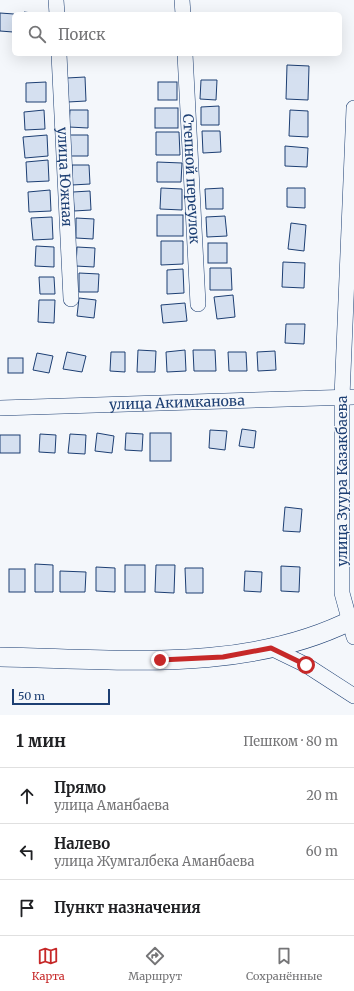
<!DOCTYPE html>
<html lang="ru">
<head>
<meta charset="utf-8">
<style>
	body { margin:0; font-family:Merriweather,serif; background:#f2f2f2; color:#202124 }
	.scale { position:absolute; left:12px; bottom:10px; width:98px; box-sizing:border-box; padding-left:4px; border:2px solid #1d3f73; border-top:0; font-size:11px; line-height:14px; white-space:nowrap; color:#1d3f73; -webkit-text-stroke:3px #f4f7fb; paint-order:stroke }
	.stop { position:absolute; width:12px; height:12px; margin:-9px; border:3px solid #c62828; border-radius:50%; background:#fff }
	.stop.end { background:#c62828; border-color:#fff; box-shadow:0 1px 4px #0008 }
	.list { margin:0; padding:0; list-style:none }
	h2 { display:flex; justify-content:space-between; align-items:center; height:52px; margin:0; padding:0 16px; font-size:17px }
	h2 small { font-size:13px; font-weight:400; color:#757577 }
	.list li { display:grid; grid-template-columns:26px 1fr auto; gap:12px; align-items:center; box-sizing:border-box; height:56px; padding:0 16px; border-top:1px solid #e0e0e0 }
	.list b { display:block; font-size:15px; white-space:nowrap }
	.list p { margin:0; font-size:13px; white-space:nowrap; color:#757577 }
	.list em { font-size:13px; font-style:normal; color:#757577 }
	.icon { flex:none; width:22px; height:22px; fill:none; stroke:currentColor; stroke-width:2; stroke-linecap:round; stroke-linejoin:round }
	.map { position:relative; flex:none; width:354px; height:715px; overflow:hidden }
	.search { position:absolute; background:#fff; box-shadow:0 4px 16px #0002; left:12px; right:12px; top:12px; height:44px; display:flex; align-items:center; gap:10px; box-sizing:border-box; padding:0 14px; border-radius:6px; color:#757577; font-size:15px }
	.sheet { height:220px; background:#fff }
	nav { display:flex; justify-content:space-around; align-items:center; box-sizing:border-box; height:56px; border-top:1px solid #e0e0e0; background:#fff; font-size:11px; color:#757577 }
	nav a { display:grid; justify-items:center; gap:2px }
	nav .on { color:#c62828 }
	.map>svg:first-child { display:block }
	.building { fill:#d5e0f0; stroke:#1d3f73 }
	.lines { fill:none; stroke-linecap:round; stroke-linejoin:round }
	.minor-casing { stroke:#1d3f73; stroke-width:16 }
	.major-casing { stroke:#1d3f73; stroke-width:20 }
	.minor { stroke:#f4f7fb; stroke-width:15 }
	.major { stroke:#f4f7fb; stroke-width:19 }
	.route { stroke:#c62828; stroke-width:5 }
	.labels { text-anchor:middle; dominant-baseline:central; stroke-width:3; stroke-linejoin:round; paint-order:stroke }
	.street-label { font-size:14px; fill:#1d3f73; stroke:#f4f7fb }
</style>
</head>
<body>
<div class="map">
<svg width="354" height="715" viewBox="0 0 354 715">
	<rect width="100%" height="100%" fill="#f4f7fb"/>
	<!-- building -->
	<g class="building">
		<polygon points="24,12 40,14 24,14"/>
		<polygon points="0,13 14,14 13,32 0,31"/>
		<polygon points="287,65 309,66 308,100 286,99"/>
		<polygon points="85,77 86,101 68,102 67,78"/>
		<polygon points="201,80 217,80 216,100 200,99"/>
		<polygon points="46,82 46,102 26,102 26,83"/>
		<rect x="158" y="82" width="19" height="18"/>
		<polygon points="219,106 219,125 201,125 201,107"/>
		<rect x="155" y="108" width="23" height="20"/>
		<polygon points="44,110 45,129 25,130 24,112"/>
		<polygon points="70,110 88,110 88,128 69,127"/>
		<polygon points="290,110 308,111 308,137 289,136"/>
		<polygon points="202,131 220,131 221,152 203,153"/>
		<polygon points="156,132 179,132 180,155 156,155"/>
		<polygon points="47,135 48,156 25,158 23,137"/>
		<polygon points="70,135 88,135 88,156 69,156"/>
		<polygon points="285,146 308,148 307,167 285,166"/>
		<polygon points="48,160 49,181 27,182 26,162"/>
		<polygon points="157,162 182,163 181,182 157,182"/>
		<polygon points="72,165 89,165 90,184 72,185"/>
		<polygon points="161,188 182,189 182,210 160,209"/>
		<polygon points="223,188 223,209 206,209 205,189"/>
		<polygon points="287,188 305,188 305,208 287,207"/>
		<polygon points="50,190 51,211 29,212 28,192"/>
		<polygon points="90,191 91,210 74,211 73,192"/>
		<rect x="157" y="215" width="26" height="21"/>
		<polygon points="225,216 227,236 207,237 206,217"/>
		<polygon points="52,217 53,239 33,240 31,218"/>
		<polygon points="76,218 94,219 93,239 76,238"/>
		<polygon points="291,223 306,225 304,251 288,249"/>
		<polygon points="161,241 183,241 183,264 161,265"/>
		<rect x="208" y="243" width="19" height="20"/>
		<polygon points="36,246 54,247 54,267 35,266"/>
		<polygon points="77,247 95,248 94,267 76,266"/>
		<polygon points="283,262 305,263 304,288 282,287"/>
		<polygon points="210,268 231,268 232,290 210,290"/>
		<polygon points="183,269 184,293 167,294 167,270"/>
		<polygon points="79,273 99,274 98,292 79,292"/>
		<polygon points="39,277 54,277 55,294 40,294"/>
		<polygon points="233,295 235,317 217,319 214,297"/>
		<polygon points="79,298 96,300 94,318 77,316"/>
		<polygon points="39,300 55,300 54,323 38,322"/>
		<polygon points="185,303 187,321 163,323 161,305"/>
		<polygon points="286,324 305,324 304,344 285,343"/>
		<polygon points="138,350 156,351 155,372 137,372"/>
		<polygon points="185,350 186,371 167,372 166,352"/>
		<polygon points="193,350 215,350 216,371 194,371"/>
		<polygon points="275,351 276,370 258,371 257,352"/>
		<polygon points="67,352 86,356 82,372 63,369"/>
		<polygon points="111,352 125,352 125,372 110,371"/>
		<polygon points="228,352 246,352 247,371 229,371"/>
		<polygon points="37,353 53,356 49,373 33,370"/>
		<rect x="8" y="358" width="15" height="15"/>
		<polygon points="242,429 256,431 254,448 239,446"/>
		<polygon points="210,430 227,431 225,450 209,448"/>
		<polygon points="97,433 114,436 112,453 95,451"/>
		<polygon points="126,433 143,434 142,451 125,450"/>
		<rect x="150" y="433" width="21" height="28"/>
		<polygon points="40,434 56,435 55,453 39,452"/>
		<polygon points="70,434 86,435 85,454 68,453"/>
		<rect x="0" y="435" width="20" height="18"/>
		<polygon points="285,507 302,509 300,532 283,531"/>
		<polygon points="35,564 53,565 53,592 35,592"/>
		<rect x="125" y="565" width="20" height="27"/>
		<polygon points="156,565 175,565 174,593 155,592"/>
		<polygon points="281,566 300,567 299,592 281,591"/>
		<polygon points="96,567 115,568 115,592 96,591"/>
		<polygon points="185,568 203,568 203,593 186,593"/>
		<rect x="9" y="569" width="16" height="23"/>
		<polygon points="60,571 86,572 85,592 60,592"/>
		<polygon points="245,571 262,572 261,592 244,591"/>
	</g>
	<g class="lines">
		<!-- minor casing -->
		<g class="minor-casing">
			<g id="minor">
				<polyline points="56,0 57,14"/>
				<polyline points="182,0 183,14"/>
				<path id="s1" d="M59 54 71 299"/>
				<path id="s2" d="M185 54 198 304"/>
				<polyline points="354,108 342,397 342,593 354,637"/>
				<path id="s3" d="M0 408 354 397"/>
				<polyline points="271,648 306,665 354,696"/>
			</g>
		</g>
		<!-- major casing -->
		<g class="major-casing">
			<path id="major" d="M0 657C117 659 246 674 354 619"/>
		</g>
		<!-- minor -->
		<use href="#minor" class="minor"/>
		<!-- major -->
		<use href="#major" class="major"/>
	</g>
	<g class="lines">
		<!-- route -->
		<polyline class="route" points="160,660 223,657 271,648 306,665"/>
	</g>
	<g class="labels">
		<!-- street labels -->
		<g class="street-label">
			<text stroke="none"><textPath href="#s1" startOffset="123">улица Южная</textPath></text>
			<text stroke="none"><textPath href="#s2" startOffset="125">Степной переулок</textPath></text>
			<text stroke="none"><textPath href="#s3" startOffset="177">улица Акимканова</textPath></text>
			<text transform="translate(342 481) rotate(-90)">улица Зуура Казакбаева</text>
		</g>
	</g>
</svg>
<div class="scale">50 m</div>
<div class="stop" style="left:306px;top:665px"></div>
<div class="stop end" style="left:160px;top:660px"></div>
<div class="search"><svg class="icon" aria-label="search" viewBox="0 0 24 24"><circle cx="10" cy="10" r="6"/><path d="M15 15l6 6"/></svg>Поиск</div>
</div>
<section class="sheet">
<h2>1 мин<small>Пешком · 80 m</small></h2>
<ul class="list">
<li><svg class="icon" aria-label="ahead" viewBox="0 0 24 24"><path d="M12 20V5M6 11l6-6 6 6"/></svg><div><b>Прямо</b><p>улица Аманбаева</p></div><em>20 m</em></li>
<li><svg class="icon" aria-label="left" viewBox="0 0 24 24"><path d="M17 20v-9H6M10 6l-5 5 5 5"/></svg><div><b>Налево</b><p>улица Жумгалбека Аманбаева</p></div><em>60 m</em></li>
<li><svg class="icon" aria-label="arrive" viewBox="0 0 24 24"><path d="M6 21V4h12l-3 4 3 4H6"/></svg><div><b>Пункт назначения</b></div></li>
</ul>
</section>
<nav>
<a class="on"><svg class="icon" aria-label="map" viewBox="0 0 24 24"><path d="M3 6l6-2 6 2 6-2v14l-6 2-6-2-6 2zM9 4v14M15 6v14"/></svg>Карта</a>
<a><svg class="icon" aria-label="directions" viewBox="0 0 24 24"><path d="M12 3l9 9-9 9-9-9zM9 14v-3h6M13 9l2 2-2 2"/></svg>Маршрут</a>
<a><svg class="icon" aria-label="saved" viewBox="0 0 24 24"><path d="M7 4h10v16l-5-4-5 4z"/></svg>Сохранённые</a>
</nav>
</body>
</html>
